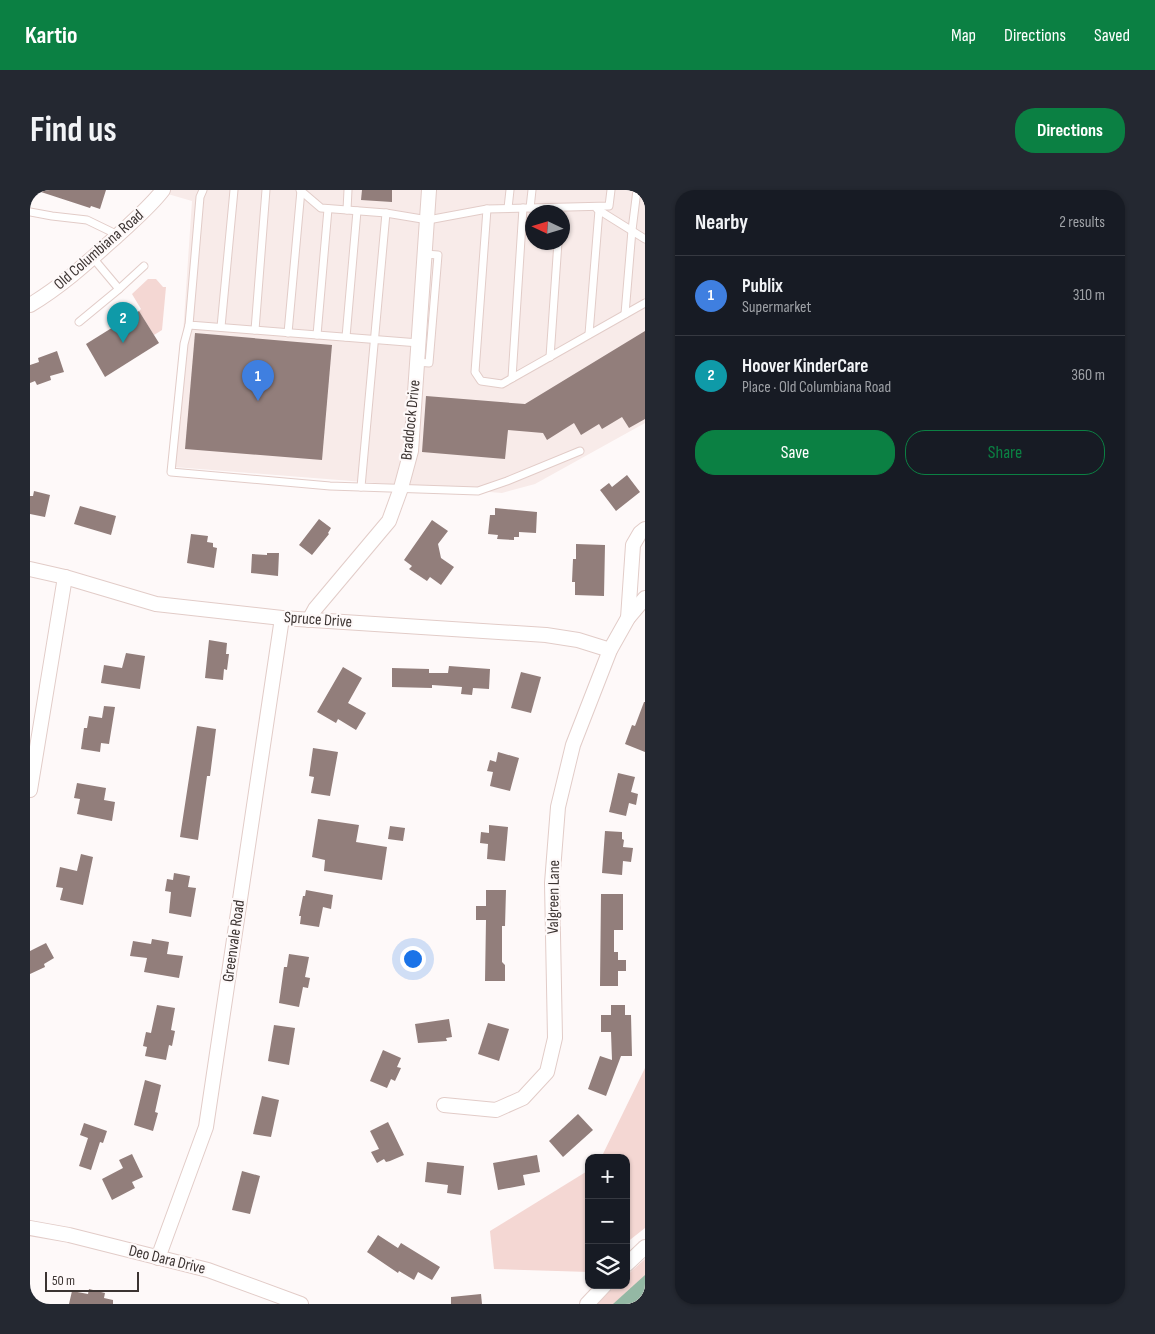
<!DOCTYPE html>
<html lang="en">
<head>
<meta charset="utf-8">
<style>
	body { margin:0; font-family:"Sofia Sans Condensed",sans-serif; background:#242831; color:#f1f3f6 }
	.controls { position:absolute; right:15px; bottom:15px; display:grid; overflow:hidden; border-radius:10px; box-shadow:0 1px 4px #0004 }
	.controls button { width:45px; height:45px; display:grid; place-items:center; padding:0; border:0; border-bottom:1px solid #363941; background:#171b24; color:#f1f3f6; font:25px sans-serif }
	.compass { position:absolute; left:495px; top:15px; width:45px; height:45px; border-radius:50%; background:#171b24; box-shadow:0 1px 4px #0004; rotate:274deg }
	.scale { position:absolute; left:15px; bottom:12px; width:94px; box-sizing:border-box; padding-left:5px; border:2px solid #3c3432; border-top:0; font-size:14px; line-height:18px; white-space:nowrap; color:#3c3432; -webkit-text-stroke:4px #fef9f9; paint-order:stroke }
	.you { position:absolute; left:382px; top:768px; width:18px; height:18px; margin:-12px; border:4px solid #fff; border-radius:50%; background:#1a73e8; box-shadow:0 0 0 8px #1a73e833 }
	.badge { display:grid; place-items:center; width:32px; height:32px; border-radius:50%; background:#0b8043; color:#fff; font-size:16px; font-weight:700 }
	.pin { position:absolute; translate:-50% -41px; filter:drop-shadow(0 1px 2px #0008) }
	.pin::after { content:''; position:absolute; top:26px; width:18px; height:15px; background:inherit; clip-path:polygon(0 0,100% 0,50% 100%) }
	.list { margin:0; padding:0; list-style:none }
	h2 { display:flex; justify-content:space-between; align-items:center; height:65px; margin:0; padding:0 20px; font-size:21px }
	h2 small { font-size:16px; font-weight:400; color:#9ea1a6 }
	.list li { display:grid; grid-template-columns:32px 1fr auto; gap:15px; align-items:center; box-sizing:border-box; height:80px; padding:0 20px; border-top:1px solid #363941 }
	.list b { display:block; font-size:19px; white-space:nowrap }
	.list p { margin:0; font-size:16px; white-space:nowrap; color:#9ea1a6 }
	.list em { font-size:16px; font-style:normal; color:#9ea1a6 }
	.actions { display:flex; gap:10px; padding:15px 20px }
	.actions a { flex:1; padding:11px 0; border:1px solid #0b8043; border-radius:20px; text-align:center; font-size:18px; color:#0b8043 }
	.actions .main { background:#0b8043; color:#fff }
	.icon { flex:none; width:28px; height:28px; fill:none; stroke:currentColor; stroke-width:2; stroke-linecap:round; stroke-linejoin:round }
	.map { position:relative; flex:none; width:615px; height:1114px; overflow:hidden; border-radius:20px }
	header { display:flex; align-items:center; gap:30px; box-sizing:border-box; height:70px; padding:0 25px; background:#0b8043; color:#fff }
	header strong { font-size:24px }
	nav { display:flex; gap:28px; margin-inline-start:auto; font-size:18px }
	.intro { display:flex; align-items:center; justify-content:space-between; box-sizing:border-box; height:120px; padding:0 30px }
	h1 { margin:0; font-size:35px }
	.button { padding:12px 22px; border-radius:20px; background:#0b8043; color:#fff; font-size:18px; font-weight:700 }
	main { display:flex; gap:30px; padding:0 30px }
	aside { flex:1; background:#171b24; border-radius:20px; box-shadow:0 1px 4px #0004 }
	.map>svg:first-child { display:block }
	.built { fill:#f8ebe9; fill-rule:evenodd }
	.green { fill:#f4d7d3 }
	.water { fill:#94b8a4 }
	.building { fill:#927e7b }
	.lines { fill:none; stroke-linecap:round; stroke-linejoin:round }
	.service-casing { stroke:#e2ccc8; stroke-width:9 }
	.minor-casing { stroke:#e2ccc8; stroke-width:16 }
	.service { stroke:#fff; stroke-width:7 }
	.minor { stroke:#fff; stroke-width:14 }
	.labels { text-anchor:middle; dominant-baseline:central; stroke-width:4.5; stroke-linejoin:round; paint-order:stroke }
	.street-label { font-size:16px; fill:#3c3432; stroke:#fef9f9 }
</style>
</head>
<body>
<header>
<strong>Kartio</strong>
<nav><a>Map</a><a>Directions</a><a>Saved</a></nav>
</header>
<div class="intro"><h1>Find us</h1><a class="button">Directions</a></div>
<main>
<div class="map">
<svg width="615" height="1114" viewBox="0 0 615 1114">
	<rect width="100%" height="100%" fill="#fef9f9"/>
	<!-- built -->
	<path class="built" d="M124 0H615V233L505 294 472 303 144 277 162 11ZM502 22H532V52H502Z"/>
	<!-- green -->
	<g class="green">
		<polygon points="118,89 126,89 133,97 136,97 132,140 124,145 109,121 111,119 102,104"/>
		<polygon points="615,878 615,1038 596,1053 596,968 571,968"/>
		<polygon points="559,980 559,1082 464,1079 460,1041"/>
		<polygon points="615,1069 615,1114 567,1114 586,1095 596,1095 596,1086"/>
	</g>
	<!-- water -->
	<polygon class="water" points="615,1085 615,1114 583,1114"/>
	<!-- building -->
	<g class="building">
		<polygon points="11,0 76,0 70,19 61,16 60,18 11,2"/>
		<polygon points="332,0 362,0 362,12 331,10"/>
		<polygon points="109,121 129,153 75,187 56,154"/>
		<polygon points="615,141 615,229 599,238 592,227 572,239 569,234 551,245 544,233 517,250 513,243 478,240 475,269 392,262 396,206 495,214"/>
		<polygon points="165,143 302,155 292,270 155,259"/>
		<polygon points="27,161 34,182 20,186 21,190 7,195 5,191 0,193 0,175 9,172 8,168"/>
		<polygon points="597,285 610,302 586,321 570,300 579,293 582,297"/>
		<polygon points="4,301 20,305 15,327 0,324 0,306 3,306"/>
		<polygon points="50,316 86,326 81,345 44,334"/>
		<polygon points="465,318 507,322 506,343 489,342 489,347 484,347 484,350 467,349 468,345 458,344 460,325 465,325"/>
		<polygon points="289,329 301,338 298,343 299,344 282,365 269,355"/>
		<polygon points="402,330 418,341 408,354 411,368 424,377 411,395 400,387 397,391 379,379 382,376 374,370"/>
		<polygon points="161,344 178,346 177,352 183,353 183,357 187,358 184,378 157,373"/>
		<polygon points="546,354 575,355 574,406 545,405 545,392 542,392 543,369 546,369"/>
		<polygon points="237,363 249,363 248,386 221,383 222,364 237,365"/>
		<polygon points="179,450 197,453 196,464 199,464 197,480 194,479 193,490 175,488"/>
		<polygon points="96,463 115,466 110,499 71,493 74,475 92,478"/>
		<polygon points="419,476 460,479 459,499 443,498 442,505 431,504 432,497 402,495 402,498 362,497 362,478 399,479 399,483 418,483"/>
		<polygon points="313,477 332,488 318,513 336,523 326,540 308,529 306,533 287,522"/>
		<polygon points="491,482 511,487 501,523 481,518"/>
		<polygon points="614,512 615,512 615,562 595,554 602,535 605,536"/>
		<polygon points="74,516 85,517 79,554 71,553 70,562 51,559 54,538 57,538 59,526 72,528"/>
		<polygon points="167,536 186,539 180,586 177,586 168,650 150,647"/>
		<polygon points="283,558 308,562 300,606 281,603 284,587 279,586"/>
		<polygon points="468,562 489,568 480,601 460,596 463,582 457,581 460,570 466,572"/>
		<polygon points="588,583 605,587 601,602 608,604 606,615 599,613 596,626 579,622"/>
		<polygon points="47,593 76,598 74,610 85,612 82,631 47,624 50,609 44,608"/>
		<polygon points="288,629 329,635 326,652 357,657 352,690 294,681 295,670 282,667"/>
		<polygon points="459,635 478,637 475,671 457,669 458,654 450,653 451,642 459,643"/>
		<polygon points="360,636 375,638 373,651 358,649"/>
		<polygon points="575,641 592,642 592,649 594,650 593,657 603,658 601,672 593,671 592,685 572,683"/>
		<polygon points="51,664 63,667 53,715 30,710 33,698 26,697 30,677 47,681"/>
		<polygon points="144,683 160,686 158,697 166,698 161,727 139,723 141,702 135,701 137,689 143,690"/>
		<polygon points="276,700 303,705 301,719 293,717 289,737 270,734 271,726 269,726 273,706 275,706"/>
		<polygon points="456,700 476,700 475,736 472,736 472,772 475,775 475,791 455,791 456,730 446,730 446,716 456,716"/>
		<polygon points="571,704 593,704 593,740 584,740 584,762 588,762 588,770 596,770 596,781 588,781 588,796 570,796"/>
		<polygon points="122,749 139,752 137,764 153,766 149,788 114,782 117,768 100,766 103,751 121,754"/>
		<polygon points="16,753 24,768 14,774 15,777 0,784 0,761"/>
		<polygon points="259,764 279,767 275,787 280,788 278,798 273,797 269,817 249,813 254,777 257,777"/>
		<polygon points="127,815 145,818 141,840 145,841 142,856 139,855 136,870 115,866 117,857 113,856 116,842 121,843"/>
		<polygon points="581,815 595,815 595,825 601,825 602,866 591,866 576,906 558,899 570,866 582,870 581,842 571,842 571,825 581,825"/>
		<polygon points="419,829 422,847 416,848 417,851 388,853 385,834"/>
		<polygon points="458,833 479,839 469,871 448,864"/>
		<polygon points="244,835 265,838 259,875 238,871"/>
		<polygon points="353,860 371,868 367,877 371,878 365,891 361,889 357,898 340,891"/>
		<polygon points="115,890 131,895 125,922 128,923 123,941 104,935"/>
		<polygon points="232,906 249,910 241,947 223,944"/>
		<polygon points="548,924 563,940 533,967 519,951"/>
		<polygon points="358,932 374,965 360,971 356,972 354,969 347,973 341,962 349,959 340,941"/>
		<polygon points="54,933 77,941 73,953 70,952 61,980 49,976 58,948 50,945"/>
		<polygon points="102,964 113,987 102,992 105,998 82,1010 72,989 93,978 89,970"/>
		<polygon points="507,965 510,982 493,985 495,995 468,1000 463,973"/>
		<polygon points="397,972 434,976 431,1005 417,1003 418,995 395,992"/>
		<polygon points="212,981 230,986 220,1024 202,1020"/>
		<polygon points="348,1045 368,1058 371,1053 410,1077 402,1090 388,1082 384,1090 369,1081 368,1083 337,1062"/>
		<polygon points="59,1099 75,1103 74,1108 83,1110 83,1114 39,1114 42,1101 58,1104"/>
		<polygon points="451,1104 452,1114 421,1114 421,1107"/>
	</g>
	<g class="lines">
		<!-- service casing -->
		<g class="service-casing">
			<g id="service">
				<polyline points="173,0 170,7 159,135 389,153"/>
				<polyline points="270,0 291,18 356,23 398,30 457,19 579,16 581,0"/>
				<polyline points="478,18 480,0"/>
				<polyline points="500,18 502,0"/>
				<polyline points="457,19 445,182 451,191 472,194 615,113"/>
				<polyline points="567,19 615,49"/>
				<polyline points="317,20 318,0"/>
				<polyline points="0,22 22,26 57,30 88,45"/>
				<polyline points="89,99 114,76"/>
				<polyline points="595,124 602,40 607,0"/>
				<polyline points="49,132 89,99 63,68"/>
				<polyline points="159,135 154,154 141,282 300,296 448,301 477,291 550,261"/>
				<polyline points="191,137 204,0"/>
				<polyline points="225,140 236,0"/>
				<polyline points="258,143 271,0"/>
				<polyline points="559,144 569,20"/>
				<polyline points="287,145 298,19"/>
				<polyline points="316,147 327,21"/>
				<polyline points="520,167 528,52"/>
				<polyline points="387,172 399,173 408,65 395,64"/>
				<polyline points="482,188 493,18"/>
				<polyline points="331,297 356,23"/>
			</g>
		</g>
		<!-- minor casing -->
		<g class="minor-casing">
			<g id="minor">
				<path d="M0 115C32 96 59 71 87 46 103 31 120 17 133 0"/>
				<polyline points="0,379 35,387 126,414 252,428 516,445 548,450 580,460"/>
				<polyline points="598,428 603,355 610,343 615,339"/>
				<polyline points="279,430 285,419 359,331 371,298 381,261 399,0"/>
				<polyline points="0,600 35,387"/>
				<polyline points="414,915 466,920 493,908 517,882 525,848 522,693 528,617 543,555 580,460 598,428 615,408"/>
				<polyline points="0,1038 39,1045 178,1080 271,1114"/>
				<polyline points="128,1068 176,937 252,428"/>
				<polyline points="596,1075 615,1057"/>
				<polyline points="557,1114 575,1095"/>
			</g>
		</g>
		<!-- service -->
		<use href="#service" class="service"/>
		<!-- minor -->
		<use href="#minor" class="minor"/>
	</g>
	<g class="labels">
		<!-- street labels -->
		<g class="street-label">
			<text transform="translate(69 60) rotate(-41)">Old Columbiana Road</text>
			<text transform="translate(381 230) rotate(-84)">Braddock Drive</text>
			<text transform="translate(288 430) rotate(4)">Spruce Drive</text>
			<text transform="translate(524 707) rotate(-89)">Valgreen Lane</text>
			<text transform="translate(204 751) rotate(-82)">Greenvale Road</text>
			<text transform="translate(137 1070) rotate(14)">Deo Dara Drive</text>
		</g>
	</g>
</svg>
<div class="controls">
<button>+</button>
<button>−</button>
<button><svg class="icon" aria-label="layers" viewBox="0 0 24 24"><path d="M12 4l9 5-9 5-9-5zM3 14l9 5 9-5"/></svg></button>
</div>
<svg class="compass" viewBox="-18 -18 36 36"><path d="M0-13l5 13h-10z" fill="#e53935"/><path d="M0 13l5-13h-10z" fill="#9ea1a6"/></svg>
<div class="scale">50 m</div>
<div class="you"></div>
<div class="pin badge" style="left:228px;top:211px;background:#3f7fe0">1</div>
<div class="pin badge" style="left:93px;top:153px;background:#0f9aa8">2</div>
</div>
<aside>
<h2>Nearby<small>2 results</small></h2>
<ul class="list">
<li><span class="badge" style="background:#3f7fe0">1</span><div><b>Publix</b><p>Supermarket</p></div><em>310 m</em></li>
<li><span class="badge" style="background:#0f9aa8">2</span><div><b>Hoover KinderCare</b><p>Place · Old Columbiana Road</p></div><em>360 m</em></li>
</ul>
<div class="actions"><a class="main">Save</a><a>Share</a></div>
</aside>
</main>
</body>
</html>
